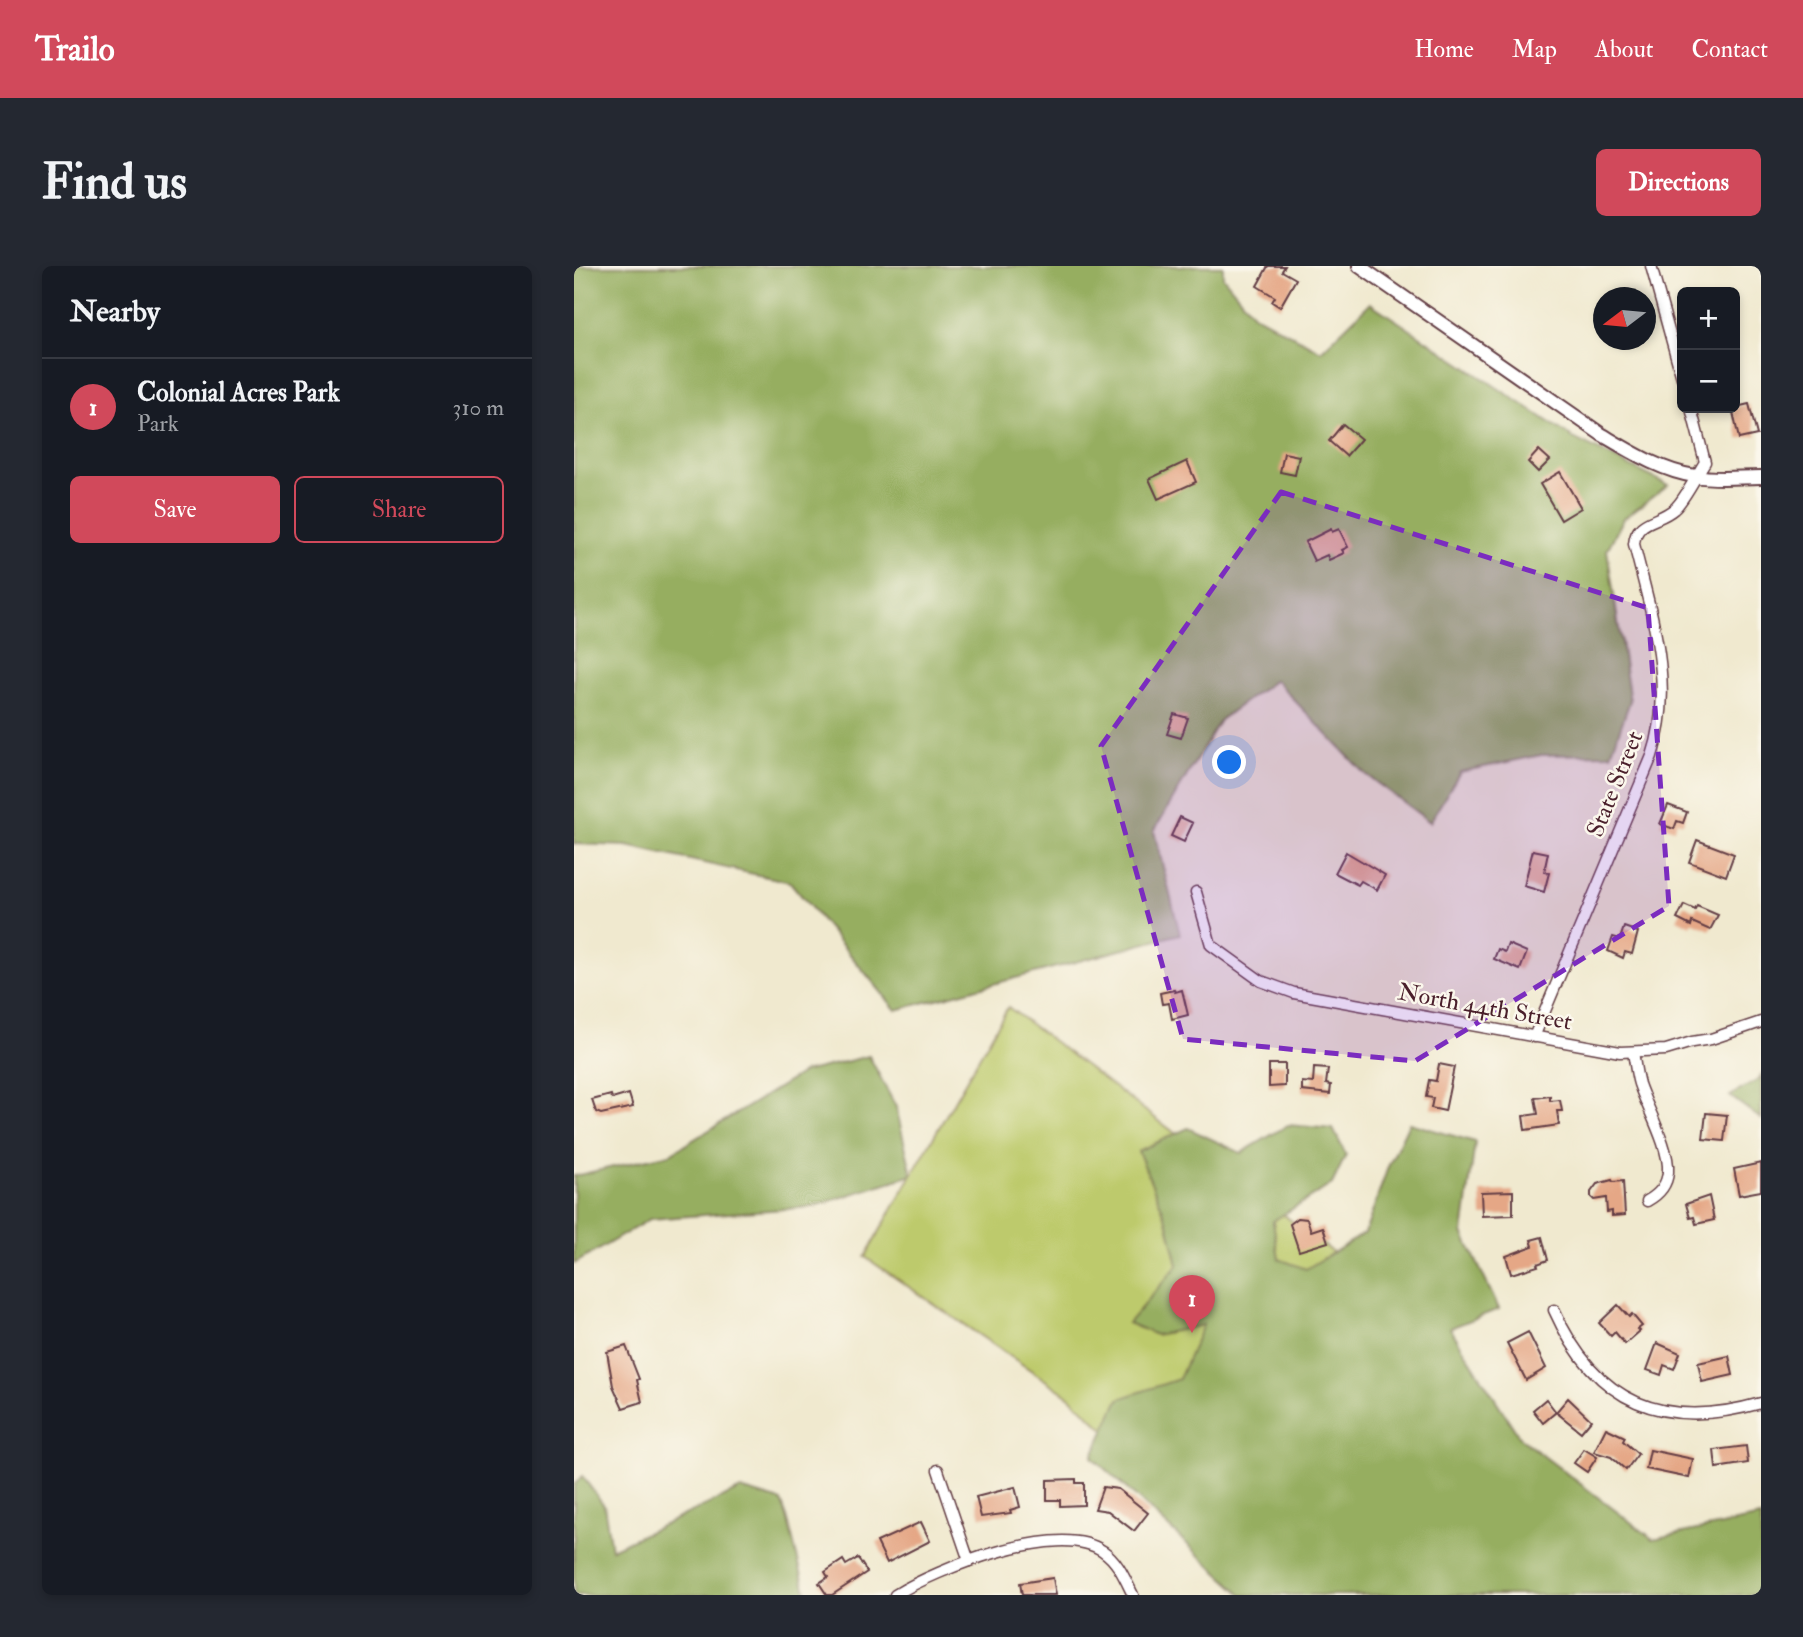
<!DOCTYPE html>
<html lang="en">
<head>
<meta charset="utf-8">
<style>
	body { margin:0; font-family:"IM FELL Double Pica",serif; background:#242831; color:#f1f3f6 }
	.controls { position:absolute; right:21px; top:21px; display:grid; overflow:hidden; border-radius:10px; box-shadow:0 4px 10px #0003 }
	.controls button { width:63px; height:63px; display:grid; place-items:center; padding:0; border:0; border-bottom:2px solid #363941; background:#171b24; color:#f1f3f6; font:35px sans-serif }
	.compass { position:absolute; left:1019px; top:21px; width:63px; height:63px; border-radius:50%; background:#171b24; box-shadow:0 4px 10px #0003; rotate:254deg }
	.you { position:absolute; left:656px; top:497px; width:24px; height:24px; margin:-18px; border:5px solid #fff; border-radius:50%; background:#1a73e8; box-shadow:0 0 0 10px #1a73e833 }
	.badge { display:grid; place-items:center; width:46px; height:46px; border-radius:50%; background:#d1495b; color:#fff; font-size:23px; font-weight:700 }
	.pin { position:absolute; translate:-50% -58px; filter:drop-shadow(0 2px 4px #0008) }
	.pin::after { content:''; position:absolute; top:37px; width:24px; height:21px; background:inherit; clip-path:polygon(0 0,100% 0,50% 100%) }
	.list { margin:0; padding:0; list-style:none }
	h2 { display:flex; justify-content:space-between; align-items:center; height:91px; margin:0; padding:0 28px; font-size:30px }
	h2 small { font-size:23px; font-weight:400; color:#9ea1a6 }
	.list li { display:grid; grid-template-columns:46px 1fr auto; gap:21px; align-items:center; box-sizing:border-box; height:98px; padding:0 28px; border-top:2px solid #363941 }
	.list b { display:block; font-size:26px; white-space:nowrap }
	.list p { margin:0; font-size:23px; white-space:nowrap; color:#9ea1a6 }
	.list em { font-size:23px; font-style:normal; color:#9ea1a6 }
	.actions { display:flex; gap:14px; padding:21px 28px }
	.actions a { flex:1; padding:16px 0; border:2px solid #d1495b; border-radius:10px; text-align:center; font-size:24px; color:#d1495b }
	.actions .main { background:#d1495b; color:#fff }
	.map { position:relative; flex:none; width:1187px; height:1329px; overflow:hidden; border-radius:10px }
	header { display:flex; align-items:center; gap:42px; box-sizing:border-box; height:98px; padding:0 35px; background:#d1495b; color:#fff }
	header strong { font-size:33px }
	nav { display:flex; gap:38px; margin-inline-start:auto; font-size:24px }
	.intro { display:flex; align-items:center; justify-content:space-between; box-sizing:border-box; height:168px; padding:0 42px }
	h1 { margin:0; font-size:49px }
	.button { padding:18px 32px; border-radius:10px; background:#d1495b; color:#fff; font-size:24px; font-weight:700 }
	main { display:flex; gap:42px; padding:0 42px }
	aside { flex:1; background:#171b24; border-radius:10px; box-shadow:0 4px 10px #0003 }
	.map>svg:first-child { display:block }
	.green { fill:#bdca6c; stroke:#84744c; stroke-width:2 }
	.forest { fill:#96ae60; stroke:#706646; stroke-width:2 }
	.building { fill:#e5a786 }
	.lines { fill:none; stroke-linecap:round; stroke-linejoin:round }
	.minor-casing { stroke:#633d44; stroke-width:13 }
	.tertiary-casing { stroke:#633d44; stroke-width:16 }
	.minor { stroke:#fff; stroke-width:10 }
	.tertiary { stroke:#fff; stroke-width:12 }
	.marked { fill:#7b2cbf; fill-opacity:0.2; stroke:#7b2cbf; stroke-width:5; stroke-dasharray:14 9; stroke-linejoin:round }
	.labels { text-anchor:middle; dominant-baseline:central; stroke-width:5; stroke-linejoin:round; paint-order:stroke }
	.street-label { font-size:24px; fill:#4a1f2b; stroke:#fbf7ec }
</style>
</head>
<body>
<header>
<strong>Trailo</strong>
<nav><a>Home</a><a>Map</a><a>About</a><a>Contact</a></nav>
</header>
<div class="intro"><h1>Find us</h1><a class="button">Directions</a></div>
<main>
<aside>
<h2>Nearby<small></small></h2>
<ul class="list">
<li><span class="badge">1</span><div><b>Colonial Acres Park</b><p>Park</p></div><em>310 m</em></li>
</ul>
<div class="actions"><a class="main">Save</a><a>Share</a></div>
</aside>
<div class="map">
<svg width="1187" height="1329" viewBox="0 0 1187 1329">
	<rect width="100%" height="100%" fill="#fbf7ec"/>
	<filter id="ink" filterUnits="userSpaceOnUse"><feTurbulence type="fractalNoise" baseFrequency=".0143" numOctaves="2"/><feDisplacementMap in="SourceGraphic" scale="14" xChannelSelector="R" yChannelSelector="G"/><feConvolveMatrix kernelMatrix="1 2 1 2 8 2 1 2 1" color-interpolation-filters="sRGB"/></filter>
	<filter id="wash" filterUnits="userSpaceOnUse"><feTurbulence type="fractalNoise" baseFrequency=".00686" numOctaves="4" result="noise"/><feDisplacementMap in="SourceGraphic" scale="28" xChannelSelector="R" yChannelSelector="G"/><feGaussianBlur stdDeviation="1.57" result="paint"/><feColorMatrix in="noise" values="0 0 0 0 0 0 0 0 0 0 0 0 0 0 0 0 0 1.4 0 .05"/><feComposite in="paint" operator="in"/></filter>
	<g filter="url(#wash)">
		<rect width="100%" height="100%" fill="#f0e9cf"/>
		<!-- green -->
		<polygon class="green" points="434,741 780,1002 703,1329 496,1131 291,991"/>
		<!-- forest -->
		<g class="forest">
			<polygon points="0,0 649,0 649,11 679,48 747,85 796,37 999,172 1094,219 1050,252 1033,284 1056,435 1037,488 967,489 886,506 856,556 791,508 701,414 646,454 580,565 606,668 322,744 216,616 53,580 0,578"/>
			<polygon points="295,790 322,841 338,909 237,941 76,953 0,998 0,910 96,888 230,806"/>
			<polygon points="1187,809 1187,853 1156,830 1184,814"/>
			<polygon points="835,857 901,876 889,967 925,1043 876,1062 946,1172 1079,1273 1187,1251 1187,1329 669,1329 518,1191 545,1133 605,1113 629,1059 582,1069 554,1057 604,999 593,954 564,885 614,862 667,887 714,859 759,863 772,889 758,918 699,955 705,993 732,1003 791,967 814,901"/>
			<polygon points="8,1210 30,1239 37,1283 167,1223 207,1235 213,1251 233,1329 0,1329 0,1219"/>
		</g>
		<g id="blocks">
			<!-- building -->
			<g class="building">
				<polygon points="694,0 711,0 708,5 722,13 706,41 698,36 701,31 683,20"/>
				<polygon points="1175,138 1183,169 1165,173 1158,142"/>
				<polygon points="769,158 787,173 772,190 755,175"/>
				<polygon points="965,184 976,194 964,206 954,196"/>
				<polygon points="710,187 725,190 721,209 706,206"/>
				<polygon points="613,195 622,216 584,233 575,213"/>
				<polygon points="986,206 1007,242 987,254 966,218"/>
				<polygon points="757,263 758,266 765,263 774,281 768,284 770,287 755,294 753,289 740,295 731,276"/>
				<polygon points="600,448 614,452 607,472 593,468"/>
				<polygon points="1094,539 1113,546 1109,557 1103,555 1100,563 1086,558"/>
				<polygon points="606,551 619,557 610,576 597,570"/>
				<polygon points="1123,574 1160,588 1152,610 1115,596"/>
				<polygon points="959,584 974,587 970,606 975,607 970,626 950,620"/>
				<polygon points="772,586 811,609 803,624 787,615 784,619 761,607"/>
				<polygon points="1110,639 1121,644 1123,640 1144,649 1136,664 1118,656 1117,660 1103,653"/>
				<polygon points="1050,661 1064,666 1058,688 1051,686 1049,692 1034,685 1039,671 1046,673"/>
				<polygon points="934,678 953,686 946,704 920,693 924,683 931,686"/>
				<polygon points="600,724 601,726 608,724 614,749 598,753 595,737 588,738 586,727"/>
				<polygon points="695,798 711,798 711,820 695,821"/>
				<polygon points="865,798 880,801 871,845 857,842 859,832 852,831 855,814 862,815"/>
				<polygon points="740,802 754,803 752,818 757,819 756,828 728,825 728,816 739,817"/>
				<polygon points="55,828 59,841 27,848 22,846 18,834 37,829 38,833"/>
				<polygon points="976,830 976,835 986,834 988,845 983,845 985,859 951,864 949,850 964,848 961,832"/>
				<polygon points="1132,847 1153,849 1150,875 1129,873"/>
				<polygon points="1187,897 1187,925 1165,929 1160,903"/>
				<polygon points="1038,914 1039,916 1049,915 1051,949 1038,950 1038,945 1033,946 1032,932 1020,934 1017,931 1017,926 1023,918"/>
				<polygon points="939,925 939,949 908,950 907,926"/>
				<polygon points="1135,930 1140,954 1122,958 1120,951 1116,952 1112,938"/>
				<polygon points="724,952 733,953 737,965 749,961 754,976 725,985 716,958"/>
				<polygon points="968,971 974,994 963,998 964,1000 937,1008 932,990 959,980 957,974"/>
				<polygon points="1044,1039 1055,1051 1058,1048 1068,1060 1064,1063 1066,1065 1051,1078 1041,1066 1037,1070 1025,1057"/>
				<polygon points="954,1066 972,1102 952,1114 933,1077"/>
				<polygon points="1083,1077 1106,1087 1100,1103 1090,1099 1087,1109 1073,1104"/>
				<polygon points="52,1080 65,1113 63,1114 68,1136 49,1142 39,1120 33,1086"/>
				<polygon points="1155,1090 1159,1109 1128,1116 1124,1097"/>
				<polygon points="994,1132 1017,1154 1007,1166 982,1146"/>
				<polygon points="972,1133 982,1146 969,1157 959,1144"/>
				<polygon points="1032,1162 1051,1171 1049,1175 1064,1188 1052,1204 1037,1191 1020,1186"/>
				<polygon points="1172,1180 1174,1197 1142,1202 1140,1184"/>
				<polygon points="1010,1183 1023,1191 1013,1206 1000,1197"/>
				<polygon points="1076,1184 1119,1193 1115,1212 1072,1203"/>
				<polygon points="502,1213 502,1217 510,1217 510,1239 486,1240 486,1234 473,1234 473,1214"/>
				<polygon points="441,1221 446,1241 436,1244 437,1247 407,1251 402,1231"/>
				<polygon points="529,1221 544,1223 574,1247 560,1265 534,1245 521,1243"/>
				<polygon points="347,1256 356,1275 313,1297 303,1276"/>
				<polygon points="284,1292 293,1306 258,1329 253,1329 245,1317 254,1311 251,1306 269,1294 272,1299"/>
				<polygon points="479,1312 482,1329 448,1329 446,1317"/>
			</g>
		</g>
	</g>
	<g filter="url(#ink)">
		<use href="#blocks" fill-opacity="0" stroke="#633d44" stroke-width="2"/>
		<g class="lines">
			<!-- minor casing -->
			<g class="minor-casing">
				<g id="minor">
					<polyline points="1077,0 1108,112"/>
					<polyline points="622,626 637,679 687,715 720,727 1046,786 1092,784 1118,776 1137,773 1187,756"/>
					<path d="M960 771 1078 490C1102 419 1077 348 1060 278 1062 253 1084 257 1100 243 1110 235 1123 208 1131 196L1117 142"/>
					<path d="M1059 786C1061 797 1062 808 1065 818 1073 842 1096 882 1094 906 1093 920 1084 929 1073 935"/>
					<path d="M980 1044C1022 1138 1090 1165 1187 1137"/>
					<polyline points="364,1204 395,1295"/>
					<path d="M321 1329C363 1303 485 1254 529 1285 544 1295 551 1313 559 1329"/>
				</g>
			</g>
			<!-- tertiary casing -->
			<g class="tertiary-casing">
				<path id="tertiary" d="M785 0 1027 168C1056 185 1087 205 1121 210 1143 214 1165 211 1187 211"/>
			</g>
			<!-- minor -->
			<use href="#minor" class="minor"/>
			<!-- tertiary -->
			<use href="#tertiary" class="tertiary"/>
		</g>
	</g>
	<!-- marked area -->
	<path class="marked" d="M707 226 1074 342 1095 640 841 795 609 773 527 480Z"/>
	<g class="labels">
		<!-- street labels -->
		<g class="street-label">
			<text transform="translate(1041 518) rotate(-68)">State Street</text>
			<text transform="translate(911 741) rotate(10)">North 44th Street</text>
		</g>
	</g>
</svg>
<div class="controls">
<button>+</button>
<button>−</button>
</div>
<svg class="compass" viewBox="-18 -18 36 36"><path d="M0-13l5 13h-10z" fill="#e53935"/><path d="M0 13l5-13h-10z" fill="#9ea1a6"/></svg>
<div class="you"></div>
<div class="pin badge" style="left:618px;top:1067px">1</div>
</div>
</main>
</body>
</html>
